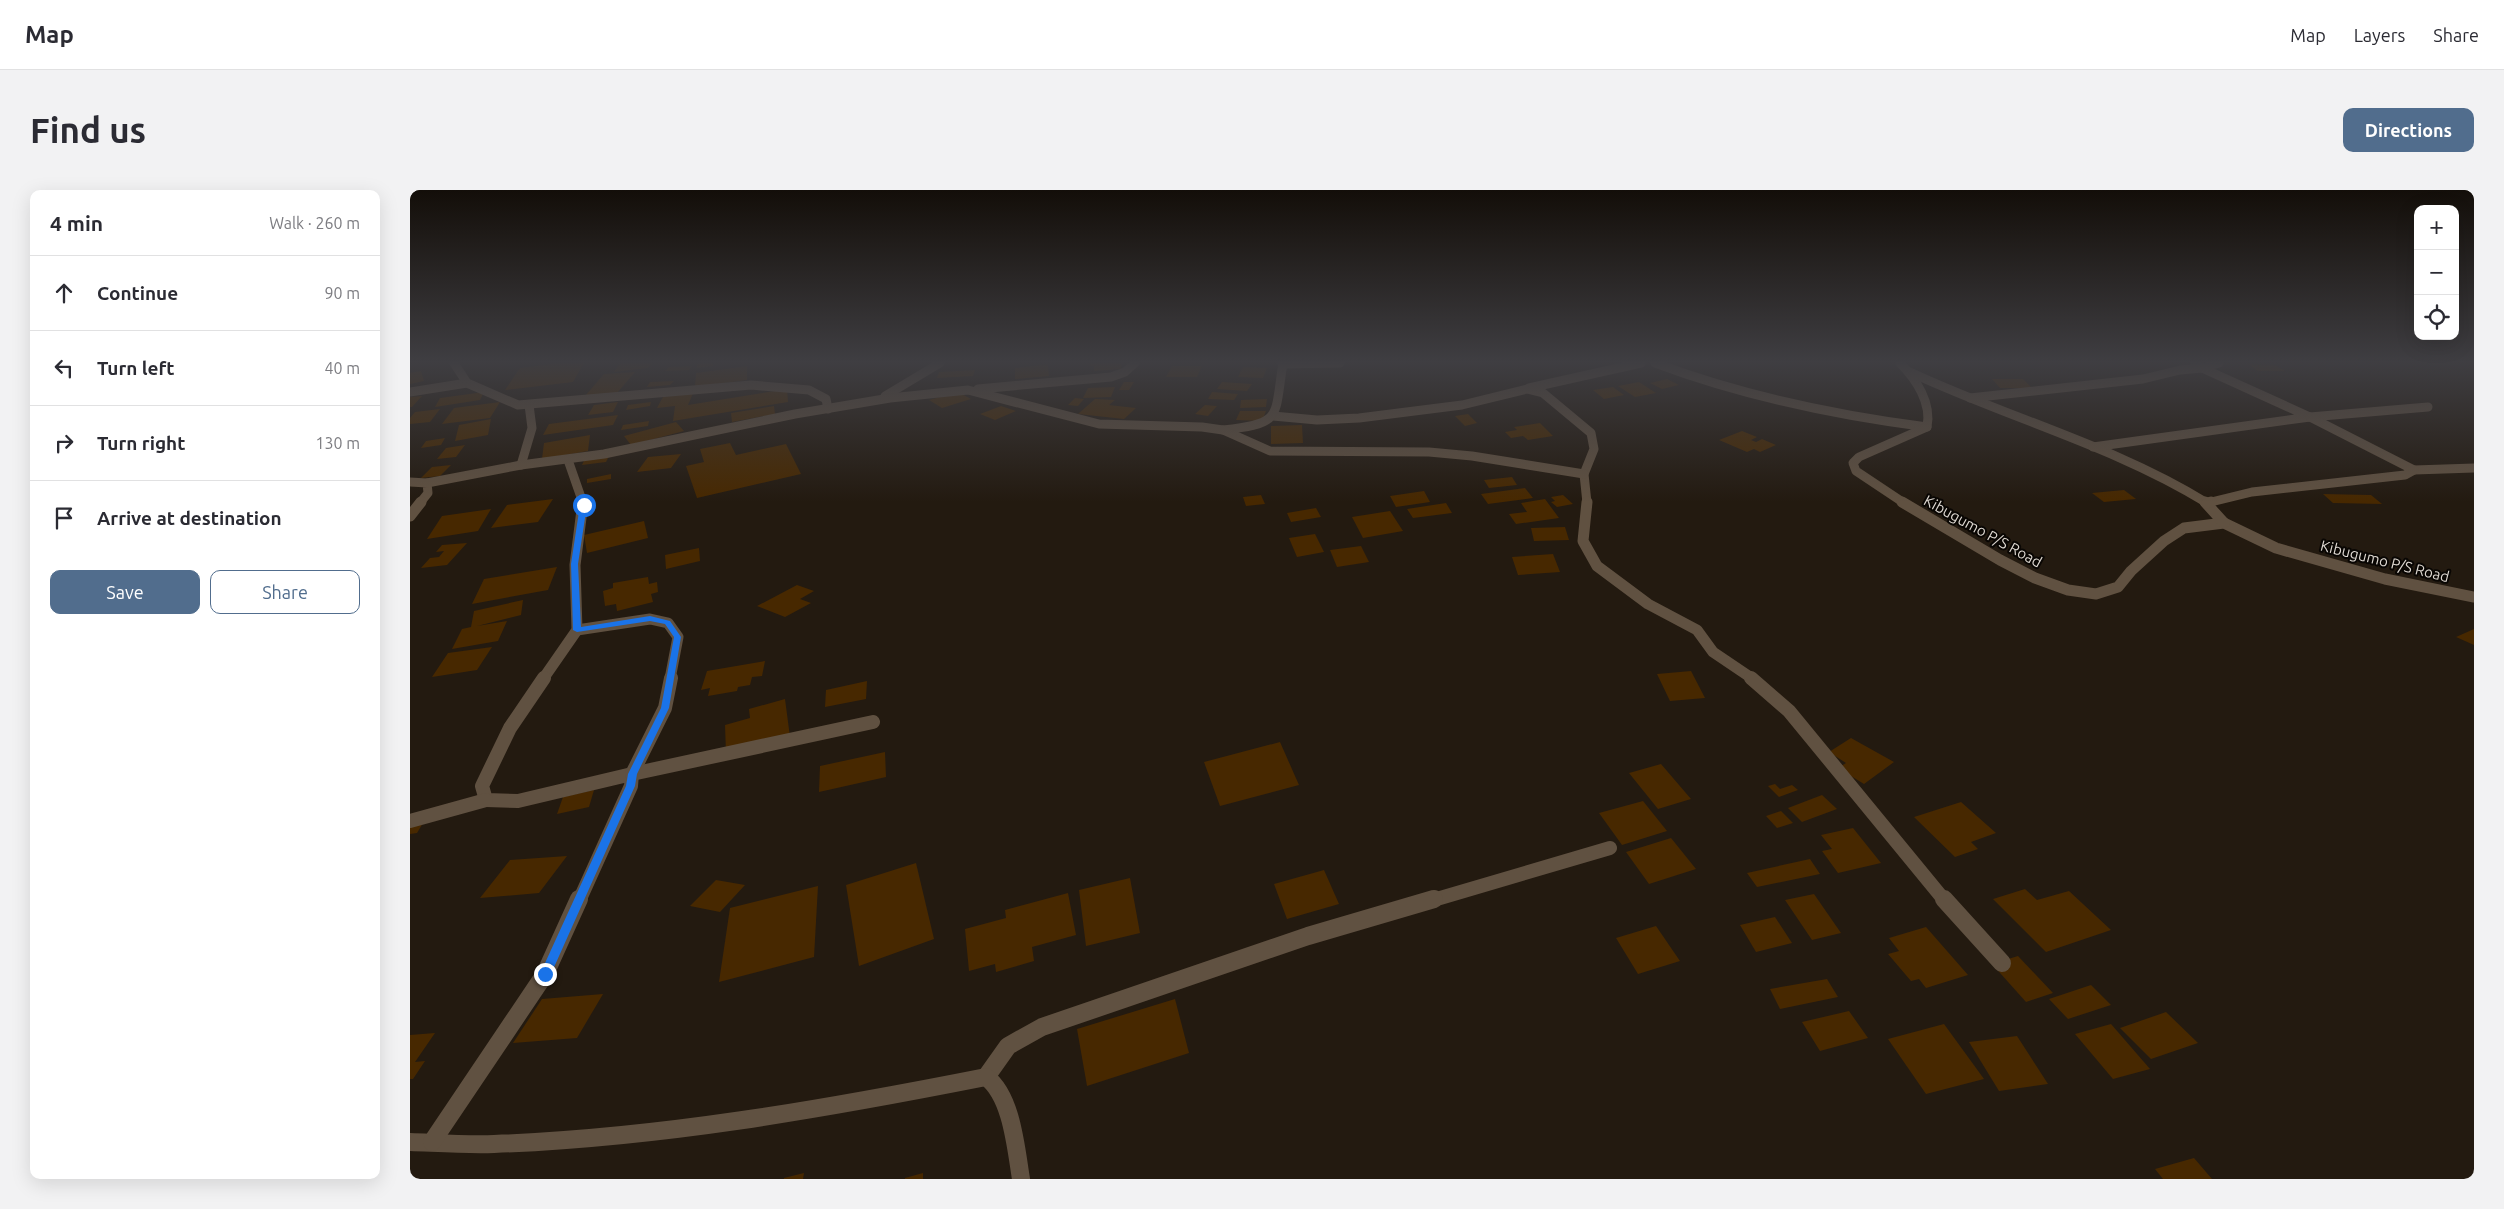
<!DOCTYPE html>
<html lang="en">
<head>
<meta charset="utf-8">
<style>
	body { margin:0; font-family:Ubuntu,sans-serif; background:#f2f2f3; color:#2b2b33 }
	.controls { position:absolute; right:15px; top:15px; display:grid; overflow:hidden; border-radius:10px; box-shadow:0 5px 20px #0002 }
	.controls button { width:45px; height:45px; display:grid; place-items:center; padding:0; border:0; border-bottom:1px solid #e1e1e2; background:#fff; color:#2b2b33; font:25px sans-serif }
	.stop { position:absolute; width:15px; height:15px; margin:-11px; border:4px solid #1a73e8; border-radius:50%; background:#fff }
	.stop.end { background:#1a73e8; border-color:#fff; box-shadow:0 1px 5px #0008 }
	.list { margin:0; padding:0; list-style:none }
	h2 { display:flex; justify-content:space-between; align-items:center; height:65px; margin:0; padding:0 20px; font-size:21px }
	h2 small { font-size:16px; font-weight:400; color:#7c7c81 }
	.list li { display:grid; grid-template-columns:32px 1fr auto; gap:15px; align-items:center; box-sizing:border-box; height:75px; padding:0 20px; border-top:1px solid #e1e1e2 }
	.list b { display:block; font-size:19px; white-space:nowrap }
	.list em { font-size:16px; font-style:normal; color:#7c7c81 }
	.actions { display:flex; gap:10px; padding:15px 20px }
	.actions a { flex:1; padding:11px 0; border:1px solid #516d8d; border-radius:10px; text-align:center; font-size:18px; color:#516d8d }
	.actions .main { background:#516d8d; color:#fff }
	.icon { flex:none; width:28px; height:28px; fill:none; stroke:currentColor; stroke-width:2; stroke-linecap:round; stroke-linejoin:round }
	.map { position:relative; flex:none; width:2064px; height:989px; overflow:hidden; border-radius:10px }
	header { display:flex; align-items:center; gap:30px; box-sizing:border-box; height:70px; padding:0 25px; background:#fff; border-bottom:1px solid #e1e1e2 }
	header strong { font-size:24px }
	nav { display:flex; gap:28px; margin-inline-start:auto; font-size:18px }
	.intro { display:flex; align-items:center; justify-content:space-between; box-sizing:border-box; height:120px; padding:0 30px }
	h1 { margin:0; font-size:35px }
	.button { padding:12px 22px; border-radius:10px; background:#516d8d; color:#fff; font-size:18px; font-weight:700 }
	main { display:flex; gap:30px; padding:0 30px }
	aside { flex:1; background:#fff; border-radius:10px; box-shadow:0 5px 20px #0002 }
	.map>svg:first-child { display:block }
	.building { fill:#472800 }
	.lines { fill:none; stroke-linecap:round; stroke-linejoin:round }
	.minor-far3 { stroke:#605141; stroke-width:9 }
	.minor-far2 { stroke:#605141; stroke-width:11 }
	.minor-far1 { stroke:#605141; stroke-width:14 }
	.minor { stroke:#605141; stroke-width:18 }
	.route { fill:#1a73e8 }
	.labels { text-anchor:middle; dominant-baseline:central; stroke-width:4; stroke-linejoin:round; paint-order:stroke }
	.street-label { font-size:15px; fill:#dfd9d2; stroke:#090603 }
</style>
</head>
<body>
<header>
<strong>Map</strong>
<nav><a>Map</a><a>Layers</a><a>Share</a></nav>
</header>
<div class="intro"><h1>Find us</h1><a class="button">Directions</a></div>
<main>
<aside>
<h2>4 min<small>Walk · 260 m</small></h2>
<ul class="list">
<li><svg class="icon" aria-label="ahead" viewBox="0 0 24 24"><path d="M12 20V5M6 11l6-6 6 6"/></svg><div><b>Continue</b></div><em>90 m</em></li>
<li><svg class="icon" aria-label="left" viewBox="0 0 24 24"><path d="M17 20v-9H6M10 6l-5 5 5 5"/></svg><div><b>Turn left</b></div><em>40 m</em></li>
<li><svg class="icon" aria-label="right" viewBox="0 0 24 24"><path d="M7 20v-9h11M14 6l5 5-5 5"/></svg><div><b>Turn right</b></div><em>130 m</em></li>
<li><svg class="icon" aria-label="arrive" viewBox="0 0 24 24"><path d="M6 21V4h12l-3 4 3 4H6"/></svg><div><b>Arrive at destination</b></div></li>
</ul>
<div class="actions"><a class="main">Save</a><a>Share</a></div>
</aside>
<div class="map">
<svg width="2064" height="989" viewBox="0 0 2064 989">
	<rect width="100%" height="100%" fill="#231a10"/>
	<!-- building -->
	<g class="building">
		<polygon points="149,173 174,173 163,192 95,200 110,178"/>
		<polygon points="210,173 242,173 238,178 204,182"/>
		<polygon points="303,173 303,176 287,178 287,174"/>
		<polygon points="680,173 712,173 711,179 684,181 684,176 679,176"/>
		<polygon points="638,174 639,186 605,189 605,178"/>
		<polygon points="1838,174 1865,175 1875,181 1848,181"/>
		<polygon points="282,176 279,180 255,181 259,177"/>
		<polygon points="337,176 337,190 285,197 286,183"/>
		<polygon points="762,176 792,176 787,187 756,187"/>
		<polygon points="833,177 857,178 853,188 828,187"/>
		<polygon points="565,180 563,186 527,188 529,182"/>
		<polygon points="11,181 14,191 0,194 0,183"/>
		<polygon points="225,182 207,203 175,206 194,184"/>
		<polygon points="1257,189 1269,195 1252,199 1240,193"/>
		<polygon points="1582,189 1613,189 1622,198 1590,198"/>
		<polygon points="264,191 260,195 237,197 240,192"/>
		<polygon points="714,192 724,192 719,200 709,200"/>
		<polygon points="812,192 842,194 837,201 807,199"/>
		<polygon points="1229,192 1246,203 1225,207 1208,196"/>
		<polygon points="705,197 701,207 673,208 678,198"/>
		<polygon points="1203,197 1214,205 1194,209 1183,200"/>
		<polygon points="377,199 378,212 263,231 265,216 247,218 254,205 284,201 278,215"/>
		<polygon points="74,202 70,210 25,217 30,208"/>
		<polygon points="548,202 561,209 532,218 519,210"/>
		<polygon points="802,202 828,204 824,210 798,209"/>
		<polygon points="12,206 2,217 0,217 0,207"/>
		<polygon points="665,208 674,209 668,216 658,215"/>
		<polygon points="685,209 705,210 699,215 726,218 714,229 668,224"/>
		<polygon points="857,209 856,217 830,218 831,210"/>
		<polygon points="90,212 80,228 32,234 44,218"/>
		<polygon points="208,212 203,222 178,225 184,215"/>
		<polygon points="241,212 240,216 216,220 218,215"/>
		<polygon points="795,215 807,216 798,226 785,224"/>
		<polygon points="364,216 365,224 322,232 321,223"/>
		<polygon points="591,216 606,221 585,230 570,224"/>
		<polygon points="30,219 20,232 0,234 0,228 5,222"/>
		<polygon points="830,221 856,221 852,231 826,230"/>
		<polygon points="1058,224 1067,233 1055,236 1045,226"/>
		<polygon points="208,225 203,235 133,245 139,234"/>
		<polygon points="81,229 78,245 45,251 49,235"/>
		<polygon points="239,231 238,236 211,240 213,235"/>
		<polygon points="266,232 274,241 221,255 214,246"/>
		<polygon points="1130,233 1143,246 1118,250 1113,246 1101,248 1095,242 1107,240 1104,237"/>
		<polygon points="892,235 893,253 861,254 861,236"/>
		<polygon points="1332,241 1347,247 1341,250 1346,252 1352,249 1366,255 1350,262 1344,259 1337,262 1309,250"/>
		<polygon points="180,245 178,261 132,269 134,253"/>
		<polygon points="35,248 31,255 11,258 16,251"/>
		<polygon points="320,253 326,265 376,254 391,284 287,308 276,276 294,272 290,259"/>
		<polygon points="55,255 46,267 27,269 36,258"/>
		<polygon points="271,264 261,278 227,282 238,267"/>
		<polygon points="199,266 196,272 172,275 175,269"/>
		<polygon points="41,275 30,286 11,288 22,277"/>
		<polygon points="201,284 201,289 177,293 177,289"/>
		<polygon points="1102,287 1107,295 1079,298 1074,290"/>
		<polygon points="1115,298 1123,308 1078,314 1071,304"/>
		<polygon points="1714,300 1726,309 1694,312 1682,303"/>
		<polygon points="1014,301 1020,312 986,317 980,306"/>
		<polygon points="1913,304 1961,305 1972,314 1923,313"/>
		<polygon points="851,305 855,314 836,316 833,307"/>
		<polygon points="1153,305 1163,314 1147,317 1141,312 1145,311 1141,307"/>
		<polygon points="143,309 128,332 81,338 97,315"/>
		<polygon points="1135,309 1149,328 1106,334 1099,324 1117,322 1111,313"/>
		<polygon points="1036,313 1042,323 1003,328 997,319"/>
		<polygon points="906,318 911,327 881,332 877,323"/>
		<polygon points="81,319 68,341 17,349 32,326"/>
		<polygon points="980,321 993,341 953,348 942,327"/>
		<polygon points="234,331 238,348 177,363 174,345"/>
		<polygon points="1155,337 1159,350 1124,351 1121,338"/>
		<polygon points="905,344 914,362 887,367 879,348"/>
		<polygon points="57,353 37,375 11,378 20,368 29,367 34,361 26,362 32,355"/>
		<polygon points="951,356 959,372 927,377 920,360"/>
		<polygon points="289,358 290,371 256,379 255,365"/>
		<polygon points="1143,364 1150,382 1108,385 1102,367"/>
		<polygon points="147,377 138,400 62,414 74,389"/>
		<polygon points="238,387 239,394 247,392 248,402 241,404 243,412 207,421 206,414 195,416 193,401 203,398 203,393"/>
		<polygon points="387,395 404,401 390,409 401,413 375,427 347,416"/>
		<polygon points="113,410 111,425 67,436 97,431 88,451 42,459 52,439 61,437 64,421"/>
		<polygon points="2064,439 2064,455 2046,447"/>
		<polygon points="82,457 67,480 22,487 38,463"/>
		<polygon points="355,471 352,486 342,487 340,495 328,497 327,501 298,506 300,498 291,500 297,481"/>
		<polygon points="1281,481 1295,508 1260,511 1247,484"/>
		<polygon points="457,491 456,509 415,517 416,500"/>
		<polygon points="375,509 380,547 316,564 315,535 340,528 339,519"/>
		<polygon points="1441,548 1484,572 1454,594 1428,578 1436,573 1419,562"/>
		<polygon points="870,552 889,595 810,616 794,572"/>
		<polygon points="475,562 476,587 409,602 410,576"/>
		<polygon points="1251,574 1281,609 1248,619 1219,583"/>
		<polygon points="1365,594 1370,599 1382,595 1388,600 1369,607 1358,596"/>
		<polygon points="184,600 179,617 147,624 153,607"/>
		<polygon points="1412,605 1427,619 1392,632 1378,618"/>
		<polygon points="1233,611 1257,641 1212,655 1189,623"/>
		<polygon points="1551,612 1586,643 1561,652 1568,659 1545,667 1504,627"/>
		<polygon points="1371,621 1383,633 1367,638 1356,626"/>
		<polygon points="13,633 7,643 0,644 0,635"/>
		<polygon points="1443,638 1471,673 1428,683 1412,661 1422,659 1411,645"/>
		<polygon points="1261,648 1286,679 1239,694 1216,662"/>
		<polygon points="157,666 129,703 70,708 100,670"/>
		<polygon points="1400,669 1410,684 1347,697 1337,683"/>
		<polygon points="506,673 524,749 449,776 436,695"/>
		<polygon points="914,680 929,714 877,729 864,694"/>
		<polygon points="720,688 730,743 676,756 669,700"/>
		<polygon points="306,690 335,695 310,722 280,716"/>
		<polygon points="408,696 404,767 309,792 320,718"/>
		<polygon points="1615,699 1627,710 1659,701 1701,740 1636,762 1583,709"/>
		<polygon points="658,703 666,745 622,757 624,771 586,782 585,774 559,781 555,739 596,728 595,720"/>
		<polygon points="1404,704 1431,743 1402,750 1375,710"/>
		<polygon points="1365,727 1382,753 1346,762 1330,735"/>
		<polygon points="1246,736 1270,771 1228,784 1206,748"/>
		<polygon points="1516,737 1558,785 1516,798 1509,789 1501,791 1478,764 1489,761 1479,748"/>
		<polygon points="1608,766 1643,803 1616,812 1582,774"/>
		<polygon points="1417,789 1428,807 1370,819 1360,799"/>
		<polygon points="1681,795 1701,815 1658,829 1639,809"/>
		<polygon points="193,804 167,848 103,853 132,809"/>
		<polygon points="765,809 779,863 677,896 667,839"/>
		<polygon points="1439,821 1458,848 1410,861 1392,832"/>
		<polygon points="1756,822 1788,853 1741,869 1710,838"/>
		<polygon points="1534,834 1574,889 1516,904 1478,849"/>
		<polygon points="1701,834 1740,879 1703,889 1665,844"/>
		<polygon points="25,843 5,872 15,871 3,889 0,889 0,845"/>
		<polygon points="1607,846 1638,894 1589,901 1559,852"/>
		<polygon points="1784,968 1802,989 1753,989 1745,979"/>
		<polygon points="394,983 393,989 374,989 374,988"/>
		<polygon points="513,983 513,989 495,989 495,988"/>
	</g>
	<g class="lines">
		<!-- minor-far3 -->
		<g class="minor-far3">
			<polyline points="44,173 57,193 108,215 341,195 399,200 416,209 418,219"/>
			<path d="M1245 173C1333 206 1424 225 1517 237"/>
			<path d="M1490 173C1506 189 1522 213 1517 237L1449 267 1443 273 1446 281 1494 313"/>
			<polyline points="872,174 930,173"/>
			<path d="M1500 182C1598 228 1705 256 1797 313"/>
			<polyline points="1119,198 1231,173"/>
			<polyline points="568,199 701,187 715,182 725,173"/>
			<polyline points="0,202 57,193"/>
			<polyline points="475,206 530,173"/>
			<polyline points="1560,208 1733,189 1770,180 1792,178 1785,173"/>
			<polyline points="863,226 907,230 949,228 1052,215 1117,199 1133,203 1181,243 1184,259 1174,284 1177,313"/>
			<polyline points="1900,227 2018,217"/>
			<path d="M813 240C873 233 864 229 873 173"/>
			<polyline points="1683,257 1900,227 1792,178 1809,173"/>
			<polyline points="158,270 173,313"/>
			<polyline points="111,275 122,238 119,215"/>
			<polyline points="2004,280 2064,278"/>
			<polyline points="0,292 17,293 18,303 10,313"/>
			<polyline points="17,293 111,275 194,264 385,224 480,208 558,200 689,234 792,237 813,240 860,261 1019,262 1062,266 1174,284"/>
			<polyline points="1797,313 1842,302 1995,285 2004,280 1900,227"/>
		</g>
		<!-- minor-far2 -->
		<g class="minor-far2">
			<polyline points="1177,312 1173,351 1187,376 1238,414 1287,440 1303,462 1343,489"/>
			<polyline points="1492,312 1590,370 1625,388 1658,400 1686,404 1708,397 1721,381 1754,351 1774,338 1814,333 1866,358 1975,389 2064,407"/>
			<polyline points="1795,312 1814,333"/>
			<polyline points="1797,313 1801,312"/>
			<polyline points="0,326 11,312"/>
			<polyline points="167,440 240,429 258,433 268,447 260,489"/>
			<polyline points="133,489 167,440 165,375 173,312"/>
		</g>
		<!-- minor-far1 -->
		<g class="minor-far1">
			<polyline points="134,488 100,538 72,596 76,610 108,611 222,584 221,596 169,711"/>
			<polyline points="1341,488 1379,521 1535,711"/>
			<polyline points="222,584 255,518 261,488"/>
			<polyline points="222,584 463,532"/>
			<polyline points="0,631 76,610"/>
			<polyline points="1020,711 1200,658"/>
		</g>
		<!-- minor -->
		<g class="minor">
			<polyline points="1534,709 1592,773"/>
			<polyline points="576,887 598,856 632,837 898,746 1024,709"/>
			<path d="M0 952C28 953 56 955 84 954 249 948 414 919 576 887 602 906 606 959 611 989"/>
			<polyline points="22,952 135,784 169,709"/>
		</g>
	</g>
	<!-- sky -->
	<linearGradient id="sky" x2="0" y2="1"><stop stop-color="#130e09"/><stop offset="0.55" stop-color="#3f3e42"/><stop offset="1" stop-color="#3f3e42" stop-opacity="0"/></linearGradient>
	<rect width="2064" height="312" fill="url(#sky)"/>
	<!-- route -->
	<polygon class="route" points="174,313 177,315 168,374 171,437 240,426 260,431 271,447 259,518 227,584 225,596 141,784 135,789 130,784 216,596 218,584 251,518 264,447 255,434 240,431 167,442 163,440 161,374 170,315"/>
	<g class="labels">
		<!-- street labels -->
		<g class="street-label">
			<text transform="translate(1573 341) rotate(29)">Kibugumo P/S Road</text>
			<text transform="translate(1975 371) rotate(14)">Kibugumo P/S Road</text>
		</g>
	</g>
</svg>
<div class="controls">
<button>+</button>
<button>−</button>
<button><svg class="icon" aria-label="locate" viewBox="0 0 24 24"><circle cx="12" cy="12" r="6"/><path d="M12 2v4M12 18v4M2 12h4M18 12h4"/></svg></button>
</div>
<div class="stop" style="left:174px;top:315px"></div>
<div class="stop end" style="left:135px;top:784px"></div>
</div>
</main>
</body>
</html>
